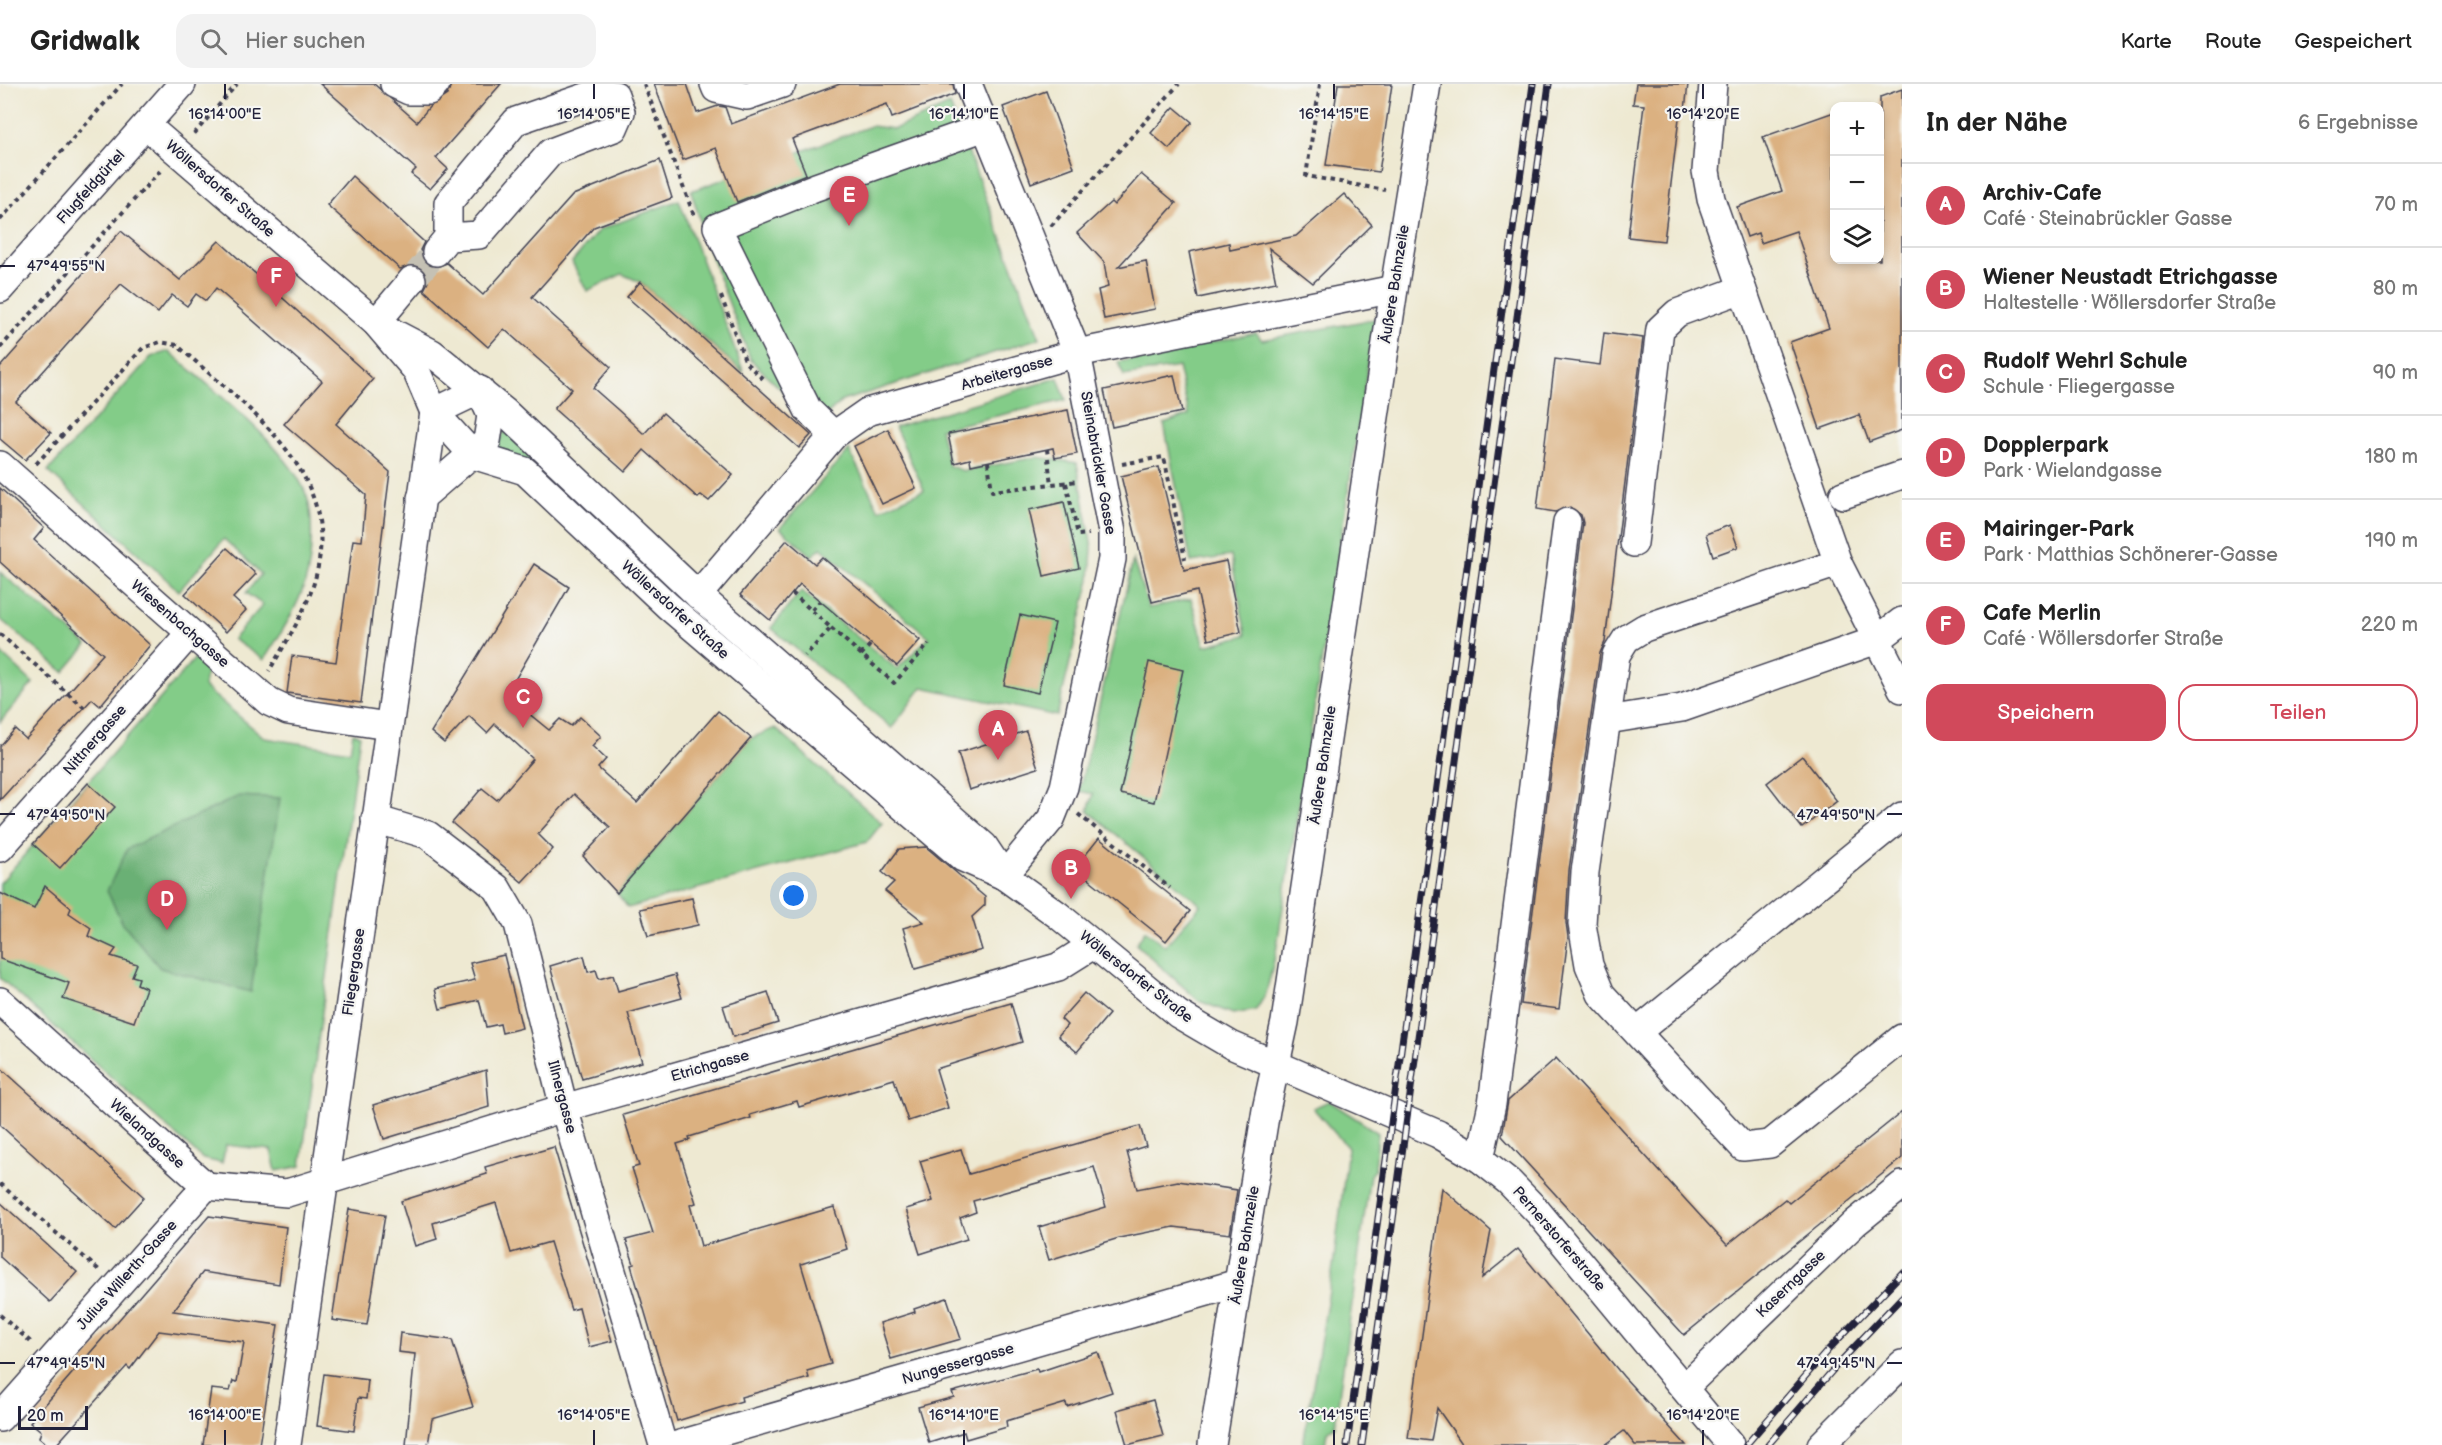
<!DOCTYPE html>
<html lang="de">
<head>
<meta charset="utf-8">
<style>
	body { margin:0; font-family:"Balsamiq Sans",sans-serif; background:#f2f2f2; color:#222 }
	.controls { position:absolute; right:18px; top:18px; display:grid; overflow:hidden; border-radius:12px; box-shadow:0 3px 9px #0003 }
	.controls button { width:54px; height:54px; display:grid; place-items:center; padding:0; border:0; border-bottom:2px solid #e0e0e0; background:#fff; color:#222; font:30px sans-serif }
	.scale { position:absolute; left:18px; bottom:15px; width:70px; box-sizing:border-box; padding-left:6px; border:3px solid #22223b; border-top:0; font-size:16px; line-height:21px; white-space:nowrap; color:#22223b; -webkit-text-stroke:4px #f6f6f2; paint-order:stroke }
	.you { position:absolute; left:794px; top:812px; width:21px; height:21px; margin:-15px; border:4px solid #fff; border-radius:50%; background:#1a73e8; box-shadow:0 0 0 9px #1a73e833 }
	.badge { display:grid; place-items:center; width:39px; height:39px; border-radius:50%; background:#d1495b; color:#fff; font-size:20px; font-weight:700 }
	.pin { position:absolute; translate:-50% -50px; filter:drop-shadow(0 2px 3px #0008) }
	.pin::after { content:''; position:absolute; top:32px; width:21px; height:18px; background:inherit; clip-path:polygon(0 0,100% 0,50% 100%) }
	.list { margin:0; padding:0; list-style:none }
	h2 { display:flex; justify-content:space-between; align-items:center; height:78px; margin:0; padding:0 24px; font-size:26px }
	h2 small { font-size:20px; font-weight:400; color:#767676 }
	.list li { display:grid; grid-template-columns:39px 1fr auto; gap:18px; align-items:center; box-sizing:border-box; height:84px; padding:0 24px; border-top:2px solid #e0e0e0 }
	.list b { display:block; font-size:22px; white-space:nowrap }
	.list p { margin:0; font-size:20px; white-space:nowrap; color:#767676 }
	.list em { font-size:20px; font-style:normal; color:#767676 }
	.actions { display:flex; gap:12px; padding:18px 24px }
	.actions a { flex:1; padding:14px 0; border:2px solid #d1495b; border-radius:18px; text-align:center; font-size:21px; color:#d1495b }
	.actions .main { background:#d1495b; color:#fff }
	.icon { flex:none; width:33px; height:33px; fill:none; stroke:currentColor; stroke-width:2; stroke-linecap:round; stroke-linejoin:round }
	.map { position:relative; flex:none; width:1902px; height:1361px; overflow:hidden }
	header { display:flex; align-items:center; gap:36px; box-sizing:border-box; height:84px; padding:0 30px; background:#fff; border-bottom:2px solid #e0e0e0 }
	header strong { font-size:28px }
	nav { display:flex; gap:33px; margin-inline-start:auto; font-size:21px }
	.search { width:420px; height:54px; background:#f2f2f2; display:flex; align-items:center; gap:15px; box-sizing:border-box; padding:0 21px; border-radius:18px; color:#767676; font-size:22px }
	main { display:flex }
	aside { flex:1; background:#fff }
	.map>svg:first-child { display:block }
	.green { fill:#83cc88; stroke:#527762; stroke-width:1.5 }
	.forest { fill:#6ab074; stroke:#466958; stroke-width:1.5 }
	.building { fill:#dbb181 }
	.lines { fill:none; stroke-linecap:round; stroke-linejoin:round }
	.minor-tunnel { stroke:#c5c1b4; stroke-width:27; stroke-dasharray:27 14; stroke-linecap:butt }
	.minor-casing { stroke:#414052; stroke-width:30 }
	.path { stroke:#414052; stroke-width:4; stroke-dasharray:4.5 4.5; stroke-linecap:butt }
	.minor { stroke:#fff; stroke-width:27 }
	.rail-casing { stroke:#22223b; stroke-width:7 }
	.rail { stroke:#f6f6f2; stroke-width:4.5; stroke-dasharray:14; stroke-linecap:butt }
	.ticks { fill:none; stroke:#22223b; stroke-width:2 }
	.labels { text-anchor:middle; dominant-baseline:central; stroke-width:4.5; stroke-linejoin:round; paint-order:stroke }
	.street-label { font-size:15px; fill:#22223b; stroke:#f6f6f2 }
	.ticks-label { font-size:15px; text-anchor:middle; fill:#22223b; stroke:#f6f6f2; stroke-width:4.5; stroke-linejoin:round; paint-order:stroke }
</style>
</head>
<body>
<header>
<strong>Gridwalk</strong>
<div class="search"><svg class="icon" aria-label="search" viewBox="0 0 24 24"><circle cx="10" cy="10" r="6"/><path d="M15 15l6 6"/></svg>Hier suchen</div>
<nav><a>Karte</a><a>Route</a><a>Gespeichert</a></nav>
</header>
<main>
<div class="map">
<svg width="1902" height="1361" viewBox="0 0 1902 1361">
	<rect width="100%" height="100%" fill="#f6f6f2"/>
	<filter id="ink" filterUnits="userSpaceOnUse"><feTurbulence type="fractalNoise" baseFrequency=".0167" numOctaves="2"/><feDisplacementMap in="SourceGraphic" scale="12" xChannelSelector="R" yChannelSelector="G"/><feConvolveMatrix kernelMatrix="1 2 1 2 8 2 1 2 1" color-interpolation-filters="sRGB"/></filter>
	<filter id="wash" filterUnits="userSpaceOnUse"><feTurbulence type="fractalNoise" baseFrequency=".008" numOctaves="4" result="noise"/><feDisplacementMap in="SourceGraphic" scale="24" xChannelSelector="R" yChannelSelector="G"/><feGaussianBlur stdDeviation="1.35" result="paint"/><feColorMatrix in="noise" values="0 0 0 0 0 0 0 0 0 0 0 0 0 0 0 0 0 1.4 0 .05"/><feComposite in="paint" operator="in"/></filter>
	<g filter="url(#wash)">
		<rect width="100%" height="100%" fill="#eee9d2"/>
		<!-- green -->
		<g class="green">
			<polygon points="950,21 1040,254 842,317 827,331 793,317 751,276 713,178 691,107 871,42 894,45"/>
			<polygon points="679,116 744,289 640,198 622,190 587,207 572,178 599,146"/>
			<polygon points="1375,235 1276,868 1266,910 1256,926 1233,930 1199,917 1136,860 1145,846 1165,862 1201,821 1088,727 1093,710 1079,707 1133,476 1149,524 1191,515 1205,562 1246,551 1231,472 1191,478 1164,340 1189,331 1178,283 1124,292 1118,278 1256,249 1262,256"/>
			<path d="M169 267C207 301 292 366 307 413 314 435 312 477 305 499 296 527 279 552 264 576L233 555 263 521 246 509 261 490 224 455 179 507 48 387 151 273Z"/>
			<polygon points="1058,294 1066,316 940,345 949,382 964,387 1037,373 1077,379 1092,463 1090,495 1057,632 922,603 892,644 771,544 801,507 897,585 929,553 821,464 812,472 780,444 849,366 879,426 924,406 895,343"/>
			<polygon points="505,345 535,377 674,503 671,508 496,367"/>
			<polygon points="0,488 87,561 64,588 0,535"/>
			<polygon points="0,568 33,599 0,638"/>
			<polygon points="197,572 207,580 204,603 265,654 350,667 353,649 360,651 301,1082 276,1087 271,1066 226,1061 222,1079 203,1075 0,894 0,799"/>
			<polygon points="775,644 882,739 867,758 628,824 617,809 751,654"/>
			<polygon points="1329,1017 1378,1049 1375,1085 1370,1091 1335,1341 1327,1348 1325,1361 1303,1361 1333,1183 1348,1064 1313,1024"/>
		</g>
		<!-- forest -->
		<polygon class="forest" points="239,712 280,714 251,908 160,884 122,838 107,807 127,765"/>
		<g id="blocks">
			<!-- building -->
			<g class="building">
				<polygon points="320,0 374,0 417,38 430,22 447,11 451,0 501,0 436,74 448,85 430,105 411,90 416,85"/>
				<polygon points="654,0 687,0 697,29 718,22 725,23 731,40 840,0 953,0 955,10 892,34 887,20 792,55 806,90 737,118 716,64 683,76"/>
				<polygon points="1338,0 1392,0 1379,88 1326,81"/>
				<polygon points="1636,0 1688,0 1685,26 1680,26 1664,157 1628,153 1644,21 1633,20"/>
				<polygon points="1902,5 1902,346 1869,358 1859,331 1820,345 1790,258 1829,244 1796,147 1761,159 1758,149 1747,153 1737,123 1782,107 1763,53 1834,28 1834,176 1880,176 1880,13"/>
				<polygon points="1046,7 1074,83 1031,99 1003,23"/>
				<polygon points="1174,23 1192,38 1169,65 1151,49"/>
				<polygon points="660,76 672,114 594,143 532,213 611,283 593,304 618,326 644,350 663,329 733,391 709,417 701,411 698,414 644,366 625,388 554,325 572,305 504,245 488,263 424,206 428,198 423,184 414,180 400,185 327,121 352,92 424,158 420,166 426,180 434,184 447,179 483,211 573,111"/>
				<polygon points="1141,90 1176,119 1118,183 1146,177 1155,225 1104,235 1098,206 1108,203 1104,178 1077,149 1111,118 1114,121"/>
				<polygon points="1344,110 1372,141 1313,199 1269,164 1276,198 1198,214 1189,168 1229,159 1230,166 1296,152"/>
				<polygon points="121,147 180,196 219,157 373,295 336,340 390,388 361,619 287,609 292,572 336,578 353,456 362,457 366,411 284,340 322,297 216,204 206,217 196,210 187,222 172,211 158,229 121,200 16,318 51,349 25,376 0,355 0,283"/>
				<polygon points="640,198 811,351 799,364 627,213"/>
				<polygon points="1604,249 1643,254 1605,558 1600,569 1569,786 1566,839 1568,853 1559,925 1521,920 1583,439 1581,431 1570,423 1555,428 1537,425 1555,275 1600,281"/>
				<polygon points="1174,291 1182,328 1112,343 1104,306"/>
				<polygon points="1068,326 1077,370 1055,374 1053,364 971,381 970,375 954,379 948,350"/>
				<polygon points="888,345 916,404 882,420 854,362"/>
				<polygon points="1159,383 1184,486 1226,477 1241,548 1208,556 1197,507 1152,518 1121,392"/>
				<polygon points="0,404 44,444 34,456 150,561 100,622 92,615 0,716 0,662 15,645 26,655 103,570 0,478"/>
				<polygon points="1064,418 1079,484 1044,492 1029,426"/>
				<polygon points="1730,441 1738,463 1713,472 1706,450"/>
				<polygon points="787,456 815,480 822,473 920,556 897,582 800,500 770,536 740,511"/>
				<polygon points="227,464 256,490 233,514 246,526 226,548 185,510"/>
				<polygon points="534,480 569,503 506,611 549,646 560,635 571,642 580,633 601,652 592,662 606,675 598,684 637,719 718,627 751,654 617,809 583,772 610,743 574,710 538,750 553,765 522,798 452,739 482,704 497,716 533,675 495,640 487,649 469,632 444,659 431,648"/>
				<polygon points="1020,531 1055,539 1038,609 1004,601"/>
				<polygon points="1149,578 1183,586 1154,718 1120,710"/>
				<polygon points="1026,647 1038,684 969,706 958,669"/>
				<polygon points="1802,672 1837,717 1802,744 1767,699"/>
				<polygon points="88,699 115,723 60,784 33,760"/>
				<polygon points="1099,754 1190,827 1166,857 1075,784"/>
				<polygon points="926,763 985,813 985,821 972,833 982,866 915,885 903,844 924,838 885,807 894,798 882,788 899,765"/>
				<polygon points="45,802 71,824 69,829 91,844 88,852 116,865 111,872 137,880 132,892 139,894 137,900 146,904 134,938 63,915 69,899 0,875 0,809 34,825"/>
				<polygon points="692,814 698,841 648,852 640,825"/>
				<polygon points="504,871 522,944 502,949 500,940 486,943 479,916 440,925 435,905 475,896 470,879"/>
				<polygon points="584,872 588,888 596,886 599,895 613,891 618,907 675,891 682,914 628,929 642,978 582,995 550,882"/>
				<polygon points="768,908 778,939 733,953 723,922"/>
				<polygon points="1084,909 1109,930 1077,968 1058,952 1067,941 1061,935"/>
				<polygon points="1011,919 1022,958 936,985 948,1024 908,1037 894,995 799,1023 797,1017 750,1031 751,1034 689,1053 690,1056 677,1060 696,1119 690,1121 701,1162 834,1123 847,1165 801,1180 831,1280 807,1287 809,1294 741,1313 742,1317 677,1337 631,1181 634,1180 626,1156 653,1149 632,1084 639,1082 623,1031"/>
				<polygon points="1556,974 1727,1161 1785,1115 1789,1119 1902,1028 1902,1074 1684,1251 1502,1052 1508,1017"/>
				<polygon points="0,983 144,1113 115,1145 0,1041"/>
				<polygon points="486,986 489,1023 384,1055 373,1021"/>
				<polygon points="1140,1042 1146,1062 1127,1068 1137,1105 1178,1097 1237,1106 1230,1150 1174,1143 1119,1154 1049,1176 1039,1143 1106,1123 1094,1083 973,1117 976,1128 960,1134 967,1155 920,1170 906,1125 933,1117 920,1077 961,1065 969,1090"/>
				<polygon points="554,1063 612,1257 589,1263 579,1224 571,1226 550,1158 511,1169 496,1119 433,1139 437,1155 415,1162 401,1117 487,1090 485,1083"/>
				<polygon points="1442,1104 1491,1147 1482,1194 1518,1165 1623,1292 1686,1361 1635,1361 1624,1347 1605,1361 1463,1361 1437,1324 1431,1357 1408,1354"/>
				<polygon points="0,1118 77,1188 50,1218 0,1173"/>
				<polygon points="349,1125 385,1131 367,1241 332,1236"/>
				<polygon points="209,1132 286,1143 279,1200 203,1188 173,1227 278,1241 259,1361 203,1361 211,1305 230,1307 233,1297 237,1298 244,1258 159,1247 130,1285 127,1282 56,1361 48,1361 39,1354 41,1347 30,1338"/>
				<polygon points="947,1214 961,1255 891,1275 880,1239 915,1228 914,1225"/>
				<polygon points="400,1249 452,1256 473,1323 432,1335 428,1361 406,1361 415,1270 398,1268"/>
				<polygon points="1098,1268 1112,1308 1067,1323 1066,1319 1006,1337 1007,1343 966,1355 964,1348 929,1359 918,1323 954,1313 952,1308 1037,1285 1038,1288"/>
				<polygon points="324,1290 368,1296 366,1315 358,1314 354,1347 317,1342"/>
				<polygon points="1153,1316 1163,1352 1127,1361 1117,1326"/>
			</g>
		</g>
	</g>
	<g filter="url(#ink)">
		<use href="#blocks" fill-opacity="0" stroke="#414052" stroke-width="1.5"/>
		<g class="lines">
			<!-- minor-tunnel -->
			<polyline class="minor-tunnel" points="412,196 436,168"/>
			<!-- minor casing -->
			<g class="minor-casing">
				<g id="minor">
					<polyline points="394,0 409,7 429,7 436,0"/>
					<polyline points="714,0 716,5 747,12 782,0"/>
					<polyline points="968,0 1077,269 1112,448 1112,475 1064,703 1051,735 1004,792"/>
					<polyline points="1713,0 1706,87 1711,115 1838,479 1902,605"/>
					<polyline points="146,41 376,239 416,286 434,328 473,371 525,387 668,522 963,774 1004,792 1058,831 1178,930 1231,961 1438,1050 1480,1075 1509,1098 1538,1128 1730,1360"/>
					<polyline points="436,168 448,153 479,151 551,68 614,44 621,28 615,11 597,9 516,37 448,119 448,153"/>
					<polyline points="0,205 182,0"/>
					<polyline points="376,239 412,196"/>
					<polyline points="388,246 432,269 505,328 698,511 984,762 1004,792"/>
					<polyline points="434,328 480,306"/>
					<polyline points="834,351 808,326 717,143 816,103 985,43"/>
					<polyline points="0,381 269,618 288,627 388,642"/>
					<polyline points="1843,411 1902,391"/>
					<polyline points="421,414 487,357 491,331 480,307"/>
					<polyline points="1634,459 1660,245 1677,229 1742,205"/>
					<polyline points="1838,479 1644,544 1626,555 1616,571 1585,788 1582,840 1589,881 1601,910 1743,1063 1770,1060 1902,954"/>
					<polyline points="698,511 834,351 867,328 1077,269 1394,205"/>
					<polyline points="1607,636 1682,624 1877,556 1902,537"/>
					<polyline points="375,735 428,751 497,804 518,840 564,1024 663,1361"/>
					<polyline points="0,764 190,549"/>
					<polyline points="0,917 206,1102 287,1109 564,1024 1058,883 1093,861"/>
					<polyline points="1637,948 1902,732"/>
					<polyline points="1480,1075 1492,1020 1567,438"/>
					<polyline points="1684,1304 1855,1139 1902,1101"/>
					<polyline points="0,1334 206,1102"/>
					<polyline points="287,1361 434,328"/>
					<polyline points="677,1361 1238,1199"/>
					<polyline points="1212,1361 1266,1026 1285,938 1394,205 1427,0"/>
					<polyline points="1821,1361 1902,1280"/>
				</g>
			</g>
			<!-- path -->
			<g class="path">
				<polyline points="644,0 695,134"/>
				<polyline points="1320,0 1306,92 1385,106"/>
				<polyline points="194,50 237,0"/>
				<polyline points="0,136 122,0"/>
				<polyline points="1051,142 1179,0"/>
				<polyline points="721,212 746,279 763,295"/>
				<polyline points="0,264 161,86"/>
				<polyline points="1047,365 1051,401"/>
				<polyline points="988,378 992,407 1078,397"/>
				<path d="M36 380 143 264 160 258 177 261C248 326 349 390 313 502 303 532 285 560 269 587"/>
				<polyline points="1122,380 1164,373 1185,475"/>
				<polyline points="1066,399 1078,451 1089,450"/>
				<polyline points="792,509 831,544 805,572"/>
				<polyline points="812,526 820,517"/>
				<polyline points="831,544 894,599 929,560"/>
				<polyline points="0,550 88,627"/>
				<polyline points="861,571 871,560"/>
				<polyline points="1078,730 1170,804"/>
				<polyline points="0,1100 99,1186"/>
				<polyline points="0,1231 33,1260"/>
			</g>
			<!-- minor -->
			<use href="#minor" class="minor"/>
			<!-- rail casing -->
			<g class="rail-casing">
				<g id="rail">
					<polyline points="1347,1361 1533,0"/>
					<polyline points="1362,1361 1549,0"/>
					<polyline points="1746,1361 1828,1266 1902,1189"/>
					<polyline points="1768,1361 1839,1279 1902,1213"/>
				</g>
			</g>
			<!-- rail -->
			<use href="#rail" class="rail"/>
		</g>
	</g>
	<!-- ticks -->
	<path class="ticks" d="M225 0V15M594 0V15M964 0V15M1334 0V15M1703 0V15M0 182H15M0 730H15M1887 730H1902M0 1279H15M1887 1279H1902M225 1346V1361M594 1346V1361M964 1346V1361M1334 1346V1361M1703 1346V1361"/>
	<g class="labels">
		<!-- street labels -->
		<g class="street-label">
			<text transform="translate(91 103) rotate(-48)">Flugfeldgürtel</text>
			<text transform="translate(220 105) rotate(41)">Wöllersdorfer Straße</text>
			<text transform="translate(1395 200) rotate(-81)">Äußere Bahnzeile</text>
			<text transform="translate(1007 289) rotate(-16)">Arbeitergasse</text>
			<text transform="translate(1098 379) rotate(80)">Steinabrückler Gasse</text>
			<text transform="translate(675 526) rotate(42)">Wöllersdorfer Straße</text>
			<text transform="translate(180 540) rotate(41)">Wiesenbachgasse</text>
			<text transform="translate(95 656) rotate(-49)">Nittnergasse</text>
			<text transform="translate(1323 681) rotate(-82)">Äußere Bahnzeile</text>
			<text transform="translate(354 888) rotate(-82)">Fliegergasse</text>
			<text transform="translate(1136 893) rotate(38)">Wöllersdorfer Straße</text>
			<text transform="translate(710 982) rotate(-16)">Etrichgasse</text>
			<text transform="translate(562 1013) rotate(75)">Illnergasse</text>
			<text transform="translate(147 1050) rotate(42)">Wielandgasse</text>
			<text transform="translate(1559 1155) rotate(49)">Pernerstorferstraße</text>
			<text transform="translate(1245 1161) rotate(-81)">Äußere Bahnzeile</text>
			<text transform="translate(127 1191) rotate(-48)">Julius Willerth-Gasse</text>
			<text transform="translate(1791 1200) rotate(-44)">Kaserngasse</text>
			<text transform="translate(958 1280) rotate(-16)">Nungessergasse</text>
		</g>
	</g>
	<g class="ticks-label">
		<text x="225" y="35">16°14'00"E</text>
		<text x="594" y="35">16°14'05"E</text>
		<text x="964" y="35">16°14'10"E</text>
		<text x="1334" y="35">16°14'15"E</text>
		<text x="1703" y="35">16°14'20"E</text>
		<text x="66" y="187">47°49'55"N</text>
		<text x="66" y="736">47°49'50"N</text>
		<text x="1836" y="736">47°49'50"N</text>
		<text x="66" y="1284">47°49'45"N</text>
		<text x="1836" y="1284">47°49'45"N</text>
		<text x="225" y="1336">16°14'00"E</text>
		<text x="594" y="1336">16°14'05"E</text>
		<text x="964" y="1336">16°14'10"E</text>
		<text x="1334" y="1336">16°14'15"E</text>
		<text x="1703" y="1336">16°14'20"E</text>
	</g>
</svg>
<div class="controls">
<button>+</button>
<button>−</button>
<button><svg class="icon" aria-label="layers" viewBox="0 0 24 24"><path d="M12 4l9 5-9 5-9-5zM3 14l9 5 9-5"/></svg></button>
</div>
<div class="scale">20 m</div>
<div class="you"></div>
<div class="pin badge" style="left:998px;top:676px">A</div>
<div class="pin badge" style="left:1071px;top:815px">B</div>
<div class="pin badge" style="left:523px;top:644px">C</div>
<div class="pin badge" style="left:167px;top:846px">D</div>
<div class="pin badge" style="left:849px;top:142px">E</div>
<div class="pin badge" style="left:276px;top:223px">F</div>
</div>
<aside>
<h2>In der Nähe<small>6 Ergebnisse</small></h2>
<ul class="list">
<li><span class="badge">A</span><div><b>Archiv-Cafe</b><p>Café · Steinabrückler Gasse</p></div><em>70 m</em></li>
<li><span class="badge">B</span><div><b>Wiener Neustadt Etrichgasse</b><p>Haltestelle · Wöllersdorfer Straße</p></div><em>80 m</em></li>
<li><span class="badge">C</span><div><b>Rudolf Wehrl Schule</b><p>Schule · Fliegergasse</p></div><em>90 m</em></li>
<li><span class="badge">D</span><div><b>Dopplerpark</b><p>Park · Wielandgasse</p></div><em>180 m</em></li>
<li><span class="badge">E</span><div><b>Mairinger-Park</b><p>Park · Matthias Schönerer-Gasse</p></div><em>190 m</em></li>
<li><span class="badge">F</span><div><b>Cafe Merlin</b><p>Café · Wöllersdorfer Straße</p></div><em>220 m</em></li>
</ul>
<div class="actions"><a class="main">Speichern</a><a>Teilen</a></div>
</aside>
</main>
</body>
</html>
